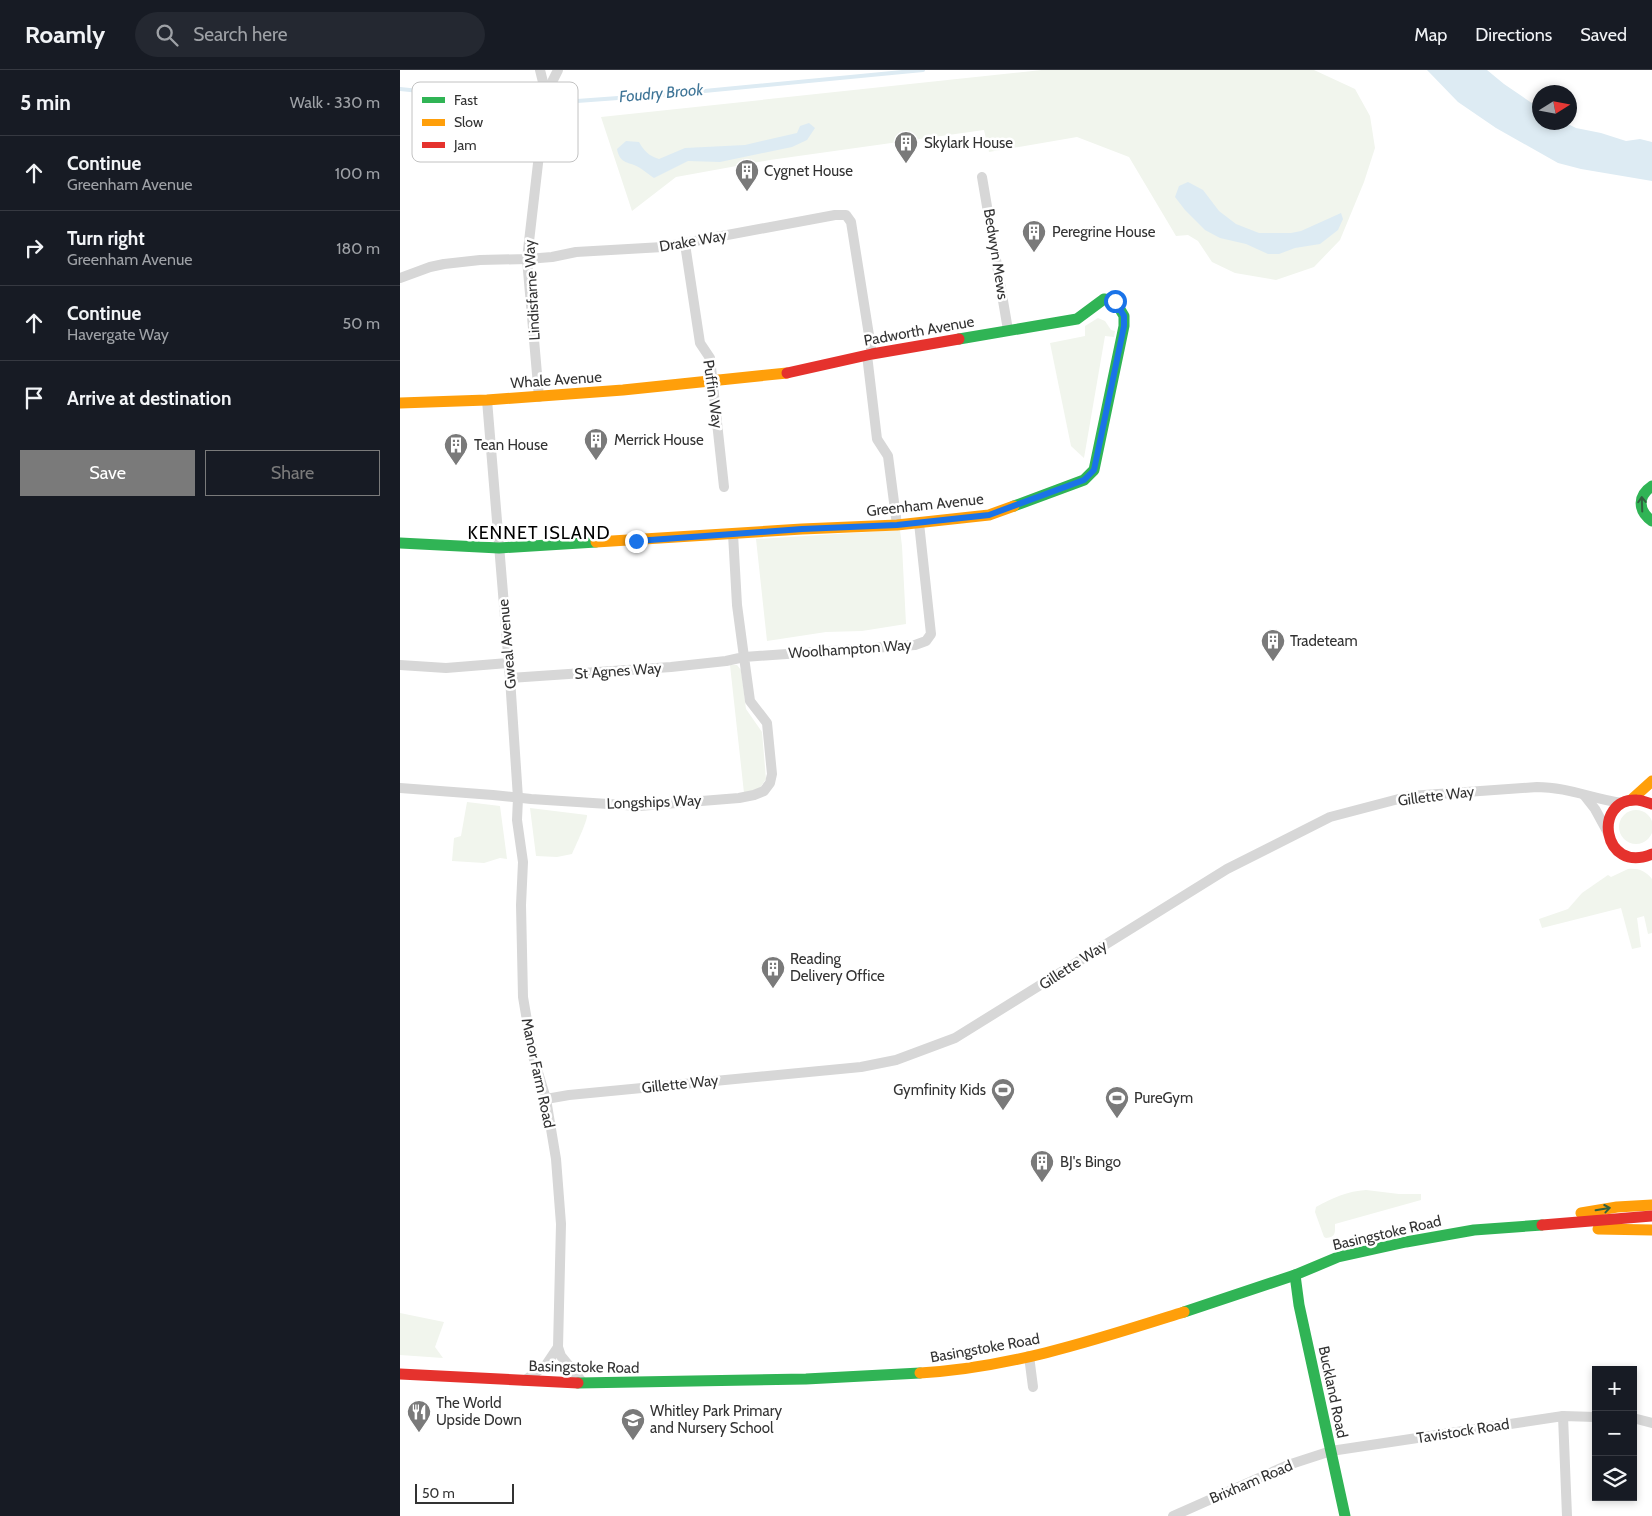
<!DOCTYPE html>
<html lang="en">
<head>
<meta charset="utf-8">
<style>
	body { margin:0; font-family:Cabin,sans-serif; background:#242831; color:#f1f3f6 }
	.controls { position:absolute; right:15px; bottom:15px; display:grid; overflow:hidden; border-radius:0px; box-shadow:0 2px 8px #0003 }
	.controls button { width:45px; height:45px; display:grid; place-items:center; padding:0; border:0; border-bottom:1px solid #363941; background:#171b24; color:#f1f3f6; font:25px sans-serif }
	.compass { position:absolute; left:1132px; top:15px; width:45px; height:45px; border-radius:50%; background:#171b24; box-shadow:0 2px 8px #0003; rotate:79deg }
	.scale { position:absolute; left:15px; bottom:12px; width:99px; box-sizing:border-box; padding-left:5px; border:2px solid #333; border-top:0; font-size:14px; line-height:18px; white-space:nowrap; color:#333; -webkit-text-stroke:4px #fff; paint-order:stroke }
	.stop { position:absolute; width:15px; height:15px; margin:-11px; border:4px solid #1a73e8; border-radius:50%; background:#fff }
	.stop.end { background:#1a73e8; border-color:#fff; box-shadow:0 1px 5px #0008 }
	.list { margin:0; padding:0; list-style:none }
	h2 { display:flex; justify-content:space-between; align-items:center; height:65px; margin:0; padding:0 20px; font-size:21px }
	h2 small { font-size:16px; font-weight:400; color:#9ea1a6 }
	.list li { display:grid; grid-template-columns:32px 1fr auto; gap:15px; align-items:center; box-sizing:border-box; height:75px; padding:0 20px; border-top:1px solid #363941 }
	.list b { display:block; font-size:19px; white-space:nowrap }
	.list p { margin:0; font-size:16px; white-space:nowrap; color:#9ea1a6 }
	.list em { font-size:16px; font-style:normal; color:#9ea1a6 }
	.actions { display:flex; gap:10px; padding:15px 20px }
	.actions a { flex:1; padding:11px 0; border:1px solid #7a7a7a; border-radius:0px; text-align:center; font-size:18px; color:#7a7a7a }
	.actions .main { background:#7a7a7a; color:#fff }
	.icon { flex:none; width:28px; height:28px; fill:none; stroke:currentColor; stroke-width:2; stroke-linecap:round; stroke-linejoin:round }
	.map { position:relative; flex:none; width:1252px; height:1446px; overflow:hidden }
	header { display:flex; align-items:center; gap:30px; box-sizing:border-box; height:70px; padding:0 25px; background:#171b24; border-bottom:1px solid #363941 }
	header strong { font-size:24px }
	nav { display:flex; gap:28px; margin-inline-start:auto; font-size:18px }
	.search { width:350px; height:45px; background:#242831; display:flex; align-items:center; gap:12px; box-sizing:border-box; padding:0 18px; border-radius:28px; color:#9ea1a6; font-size:19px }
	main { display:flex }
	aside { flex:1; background:#171b24 }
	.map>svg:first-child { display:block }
	.green { fill:#f1f5ed }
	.water { fill:#ddebf3 }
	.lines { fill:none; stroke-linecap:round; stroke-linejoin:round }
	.stream { stroke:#ddebf3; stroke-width:4 }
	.street { stroke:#d7d7d7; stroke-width:10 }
	.fast { stroke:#30b455; stroke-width:11 }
	.slow { stroke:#ff9f0a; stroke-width:11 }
	.jam { stroke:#e5322d; stroke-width:11 }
	.oneway { stroke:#32603f }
	.route { stroke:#1a73e8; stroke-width:6 }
	.labels { text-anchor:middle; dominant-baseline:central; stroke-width:5; stroke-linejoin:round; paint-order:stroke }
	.poi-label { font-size:15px; fill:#333; stroke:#fff; text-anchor:start }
	.street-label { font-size:15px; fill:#333; stroke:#fff }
	.water-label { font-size:16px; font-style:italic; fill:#3f7597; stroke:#fff }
	.quarter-label { font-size:18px; letter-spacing:1px; fill:#000; stroke:#fff }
	.key { fill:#fff; stroke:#c2c2c2; stroke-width:1 }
	.key-label { font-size:14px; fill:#333 }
</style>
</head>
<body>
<header>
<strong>Roamly</strong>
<div class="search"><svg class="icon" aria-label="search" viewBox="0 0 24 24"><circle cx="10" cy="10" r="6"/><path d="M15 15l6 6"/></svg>Search here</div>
<nav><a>Map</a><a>Directions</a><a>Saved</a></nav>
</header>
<main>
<aside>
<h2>5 min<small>Walk · 330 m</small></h2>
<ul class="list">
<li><svg class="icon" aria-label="ahead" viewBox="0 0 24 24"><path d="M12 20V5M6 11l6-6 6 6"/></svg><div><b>Continue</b><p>Greenham Avenue</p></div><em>100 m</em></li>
<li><svg class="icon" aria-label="right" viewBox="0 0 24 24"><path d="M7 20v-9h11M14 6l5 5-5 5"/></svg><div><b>Turn right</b><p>Greenham Avenue</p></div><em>180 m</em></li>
<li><svg class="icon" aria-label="ahead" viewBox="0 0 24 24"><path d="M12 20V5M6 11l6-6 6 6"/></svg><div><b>Continue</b><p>Havergate Way</p></div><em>50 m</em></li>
<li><svg class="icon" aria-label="arrive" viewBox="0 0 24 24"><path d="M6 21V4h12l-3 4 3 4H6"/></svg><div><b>Arrive at destination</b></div></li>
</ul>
<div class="actions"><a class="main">Save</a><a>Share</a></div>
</aside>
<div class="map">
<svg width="1252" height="1446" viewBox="0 0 1252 1446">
	<rect width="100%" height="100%" fill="#fff"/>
	<!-- green -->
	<g class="green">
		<polygon points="642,0 914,0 955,19 970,46 975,78 964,112 940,170 914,197 876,210 835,203 812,192 798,171 788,165 776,166 729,87 677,67 589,82 584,60 370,90 276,107 232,141 201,47"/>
		<polygon points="698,248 705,251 711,260 715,261 714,267 705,266 684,388 671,376 650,273 685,266 685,256"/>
		<polygon points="500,460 502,476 506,554 462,561 426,562 367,571 356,469"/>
		<polygon points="330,595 337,595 341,600 346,639 362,662 366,709 357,722 344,723"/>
		<polygon points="67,732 100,736 107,789 100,788 84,793 52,791 54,768 61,766"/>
		<path d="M130 738 187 745C188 750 175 777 172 784L157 787 136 786Z"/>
		<circle cx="1236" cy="757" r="17"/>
		<path d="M1228 799C1238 798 1246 801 1252 809V863L1248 864 1244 846 1237 848 1241 877 1232 879 1221 838 1142 858 1139 849 1168 839 1182 823 1208 805 1211 807Z"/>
		<path d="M966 1120 999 1124H1021V1130L935 1154C935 1163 936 1167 926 1168L924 1167 915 1142 916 1137C932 1128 948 1121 966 1120Z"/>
		<polygon points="0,1243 44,1252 35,1277 43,1288 0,1285"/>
	</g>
	<!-- water -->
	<g class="water">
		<polygon points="1027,0 1087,0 1104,14 1139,38 1140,52 1166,53 1176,58 1201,63 1226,71 1240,69 1252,72 1252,111 1181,99 1158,93 1096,58 1058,32"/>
		<path d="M409 53 415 58 407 70 392 77 320 92 288 91 254 108C249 105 245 101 240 98 229 91 220 95 217 79L226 71 239 72C244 81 249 86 259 89L285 78 345 75 397 63 400 56Z"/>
		<polygon points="788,112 803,120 819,141 836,154 859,163 891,163 901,161 941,143 943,149 938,160 920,174 895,178 879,184 868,184 846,174 820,168 805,160 785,140 775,127 779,116"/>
	</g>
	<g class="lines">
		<!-- stream -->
		<polyline class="stream" points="0,19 118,31 177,31 273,24 523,0"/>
		<!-- street -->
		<g class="street">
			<polyline points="146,24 158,0"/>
			<polyline points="582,107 608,260"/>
			<polyline points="285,174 300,273 310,288 324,417"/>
			<polyline points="0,208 30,197 44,194 80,190 127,189 152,187 176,182 263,177 435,145 446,145 451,152 472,284"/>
			<polyline points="467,285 477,369 488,386 497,455"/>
			<polyline points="139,327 127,189 146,24 140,0"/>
			<polyline points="87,330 110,608 118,728 117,750 123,792 121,835 123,927 133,986 146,1029 156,1089 161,1154 158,1277 161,1286 183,1313"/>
			<polyline points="0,595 46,598 108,593"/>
			<polyline points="110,608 271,597 326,591 344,587 337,535 333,464"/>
			<polyline points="0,718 93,725 131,729 239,736 339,728 354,725 364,721 370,713 372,704 367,653 350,631 344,587 515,575 526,571 531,564 519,453"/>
			<polyline points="1184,725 1195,739 1207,761"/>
			<path d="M146 1029 169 1025 461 997 496 990 555 968 827 799 930 747 1010 726 1137 717C1167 717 1193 729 1222 733"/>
			<polyline points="629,1286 633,1317"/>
			<polyline points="124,1311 146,1295 158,1277"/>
			<polyline points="1163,1346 1167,1446"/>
			<polyline points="1233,1348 1252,1353"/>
			<polyline points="773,1446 888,1395 931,1381 1163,1346 1196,1347"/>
		</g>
		<!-- fast -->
		<g class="fast">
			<polyline points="559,269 677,249 704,229 715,231 724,246 724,256 694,400 684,410 614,436"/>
			<path d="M1252 416C1237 426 1238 441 1252 451"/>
			<polyline points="0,473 99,478 196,472"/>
			<polyline points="895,1205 899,1235 945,1446"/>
			<polyline points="784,1242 895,1205 938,1187 1006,1172 1074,1160 1142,1155"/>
			<polyline points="178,1313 406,1309 520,1303"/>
		</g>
		<!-- slow -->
		<g class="slow">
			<polyline points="0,333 87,330 223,320 387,303"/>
			<polyline points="196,472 402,459 497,455 589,445 614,436"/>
			<polyline points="1231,730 1252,711"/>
			<polyline points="1181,1143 1217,1137 1252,1135"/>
			<polyline points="1198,1159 1252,1160"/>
			<path d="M520 1303C611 1298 698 1269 784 1242"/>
		</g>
		<!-- jam -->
		<g class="jam">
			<polyline points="387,303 472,284 559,269"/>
			<path d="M1252 734C1247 733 1242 730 1237 730 1192 728 1202 805 1252 784"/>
			<polyline points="1142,1155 1252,1146"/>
			<polyline points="0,1304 178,1313"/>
		</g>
	</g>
	<!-- one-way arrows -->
	<defs><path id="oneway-shaft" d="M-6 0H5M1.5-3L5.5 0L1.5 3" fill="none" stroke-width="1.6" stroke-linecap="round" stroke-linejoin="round" transform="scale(1.25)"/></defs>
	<g class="oneway">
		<use href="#oneway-shaft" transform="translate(1242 434) rotate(-92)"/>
		<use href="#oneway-shaft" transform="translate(1203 1139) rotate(-9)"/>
	</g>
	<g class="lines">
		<!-- route -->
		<polyline class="route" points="236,471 402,459 497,455 589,445 684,410 694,400 724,256 724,246 715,231"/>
	</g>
	<!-- icons -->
	<defs>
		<g id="building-pin" transform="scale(1.25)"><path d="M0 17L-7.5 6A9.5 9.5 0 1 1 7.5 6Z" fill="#7a7a7a" stroke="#fff"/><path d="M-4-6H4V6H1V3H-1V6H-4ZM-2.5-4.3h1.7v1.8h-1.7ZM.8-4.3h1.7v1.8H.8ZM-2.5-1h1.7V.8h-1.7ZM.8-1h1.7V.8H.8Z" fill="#fff"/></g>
		<g id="stadium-pin" transform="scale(1.25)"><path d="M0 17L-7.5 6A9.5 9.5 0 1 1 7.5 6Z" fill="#7a7a7a" stroke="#fff"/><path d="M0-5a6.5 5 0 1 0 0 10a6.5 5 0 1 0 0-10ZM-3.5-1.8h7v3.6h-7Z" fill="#fff"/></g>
		<g id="restaurant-pin" transform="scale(1.25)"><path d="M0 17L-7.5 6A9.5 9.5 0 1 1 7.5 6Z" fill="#7a7a7a" stroke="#fff"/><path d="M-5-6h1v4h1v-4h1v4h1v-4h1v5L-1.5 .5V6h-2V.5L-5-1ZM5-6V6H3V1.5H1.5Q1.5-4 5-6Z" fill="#fff"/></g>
		<g id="school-pin" transform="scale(1.25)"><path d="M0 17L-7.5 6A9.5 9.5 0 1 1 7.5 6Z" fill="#7a7a7a" stroke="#fff"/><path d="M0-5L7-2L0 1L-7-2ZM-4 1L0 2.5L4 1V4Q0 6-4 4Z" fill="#fff"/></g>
	</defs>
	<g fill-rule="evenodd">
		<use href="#building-pin" x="506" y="73"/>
		<use href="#building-pin" x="347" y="101"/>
		<use href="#building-pin" x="634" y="162"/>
		<use href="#building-pin" x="196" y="370"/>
		<use href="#building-pin" x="56" y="375"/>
		<use href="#building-pin" x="873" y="571"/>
		<use href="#building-pin" x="373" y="898"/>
		<use href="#stadium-pin" x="603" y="1020"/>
		<use href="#stadium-pin" x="717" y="1028"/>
		<use href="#building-pin" x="642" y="1092"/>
		<use href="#restaurant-pin" x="19" y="1342"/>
		<use href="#school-pin" x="233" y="1350"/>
	</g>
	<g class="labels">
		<!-- poi labels -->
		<g class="poi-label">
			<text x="524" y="73">Skylark House</text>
			<text x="364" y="101">Cygnet House</text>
			<text x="652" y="162">Peregrine House</text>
			<text x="214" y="370">Merrick House</text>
			<text x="74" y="375">Tean House</text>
			<text x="890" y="571">Tradeteam</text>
			<text x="390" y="889">Reading<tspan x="390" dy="17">Delivery Office</tspan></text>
			<text x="586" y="1020" text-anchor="end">Gymfinity Kids</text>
			<text x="734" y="1028">PureGym</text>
			<text x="660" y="1092">BJ's Bingo</text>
			<text x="36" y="1333">The World<tspan x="36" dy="17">Upside Down</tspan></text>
			<text x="250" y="1341">Whitley Park Primary<tspan x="250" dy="17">and Nursery School</tspan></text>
		</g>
		<!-- street labels -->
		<g class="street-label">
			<text transform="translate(293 171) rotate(-10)">Drake Way</text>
			<text transform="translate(596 184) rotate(81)">Bedwyn Mews</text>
			<text transform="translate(132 220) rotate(-93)">Lindisfarne Way</text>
			<text transform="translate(519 261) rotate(-10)">Padworth Avenue</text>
			<text transform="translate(156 310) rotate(-4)">Whale Avenue</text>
			<text transform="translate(313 324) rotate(82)">Puffin Way</text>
			<text transform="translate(525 435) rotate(-6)">Greenham Avenue</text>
			<text transform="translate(107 574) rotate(-95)">Gweal Avenue</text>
			<text transform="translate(450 579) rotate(-4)">Woolhampton Way</text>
			<text transform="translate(218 601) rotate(-4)">St Agnes Way</text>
			<text transform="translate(1036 726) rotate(-7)">Gillette Way</text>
			<text transform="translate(254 732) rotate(-2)">Longships Way</text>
			<text transform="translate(673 895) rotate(-33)">Gillette Way</text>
			<text transform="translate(138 1003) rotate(78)">Manor Farm Road</text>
			<text transform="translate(280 1014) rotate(-6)">Gillette Way</text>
			<text transform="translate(987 1163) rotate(-13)">Basingstoke Road</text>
			<text transform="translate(585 1278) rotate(-10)">Basingstoke Road</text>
			<text transform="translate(184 1297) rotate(1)">Basingstoke Road</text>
			<text transform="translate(933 1322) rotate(78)">Buckland Road</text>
			<text transform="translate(1063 1361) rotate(-9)">Tavistock Road</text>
			<text transform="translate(851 1412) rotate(-23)">Brixham Road</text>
		</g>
		<!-- water labels -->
		<g class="water-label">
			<text transform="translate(261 23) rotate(-5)">Foudry Brook</text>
		</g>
		<!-- quarter labels -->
		<g class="quarter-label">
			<text x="139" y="463">KENNET ISLAND</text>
		</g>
	</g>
	<!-- legend -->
	<rect x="12" y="12" width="166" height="80" rx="8" class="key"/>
	<rect x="22" y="27" width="23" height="6" fill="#30b455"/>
	<rect x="22" y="49" width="23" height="7" fill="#ff9f0a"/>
	<rect x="22" y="72" width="23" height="6" fill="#e5322d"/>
	<g class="key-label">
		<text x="54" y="35">Fast</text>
		<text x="54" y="57">Slow</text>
		<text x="54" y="80">Jam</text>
	</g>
</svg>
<div class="controls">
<button>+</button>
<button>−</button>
<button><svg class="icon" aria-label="layers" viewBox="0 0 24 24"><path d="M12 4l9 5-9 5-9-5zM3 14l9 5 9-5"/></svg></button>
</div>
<svg class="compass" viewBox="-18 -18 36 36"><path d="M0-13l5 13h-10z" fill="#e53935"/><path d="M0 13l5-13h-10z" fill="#9ea1a6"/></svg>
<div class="scale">50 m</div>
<div class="stop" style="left:715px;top:231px"></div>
<div class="stop end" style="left:236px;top:471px"></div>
</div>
</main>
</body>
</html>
